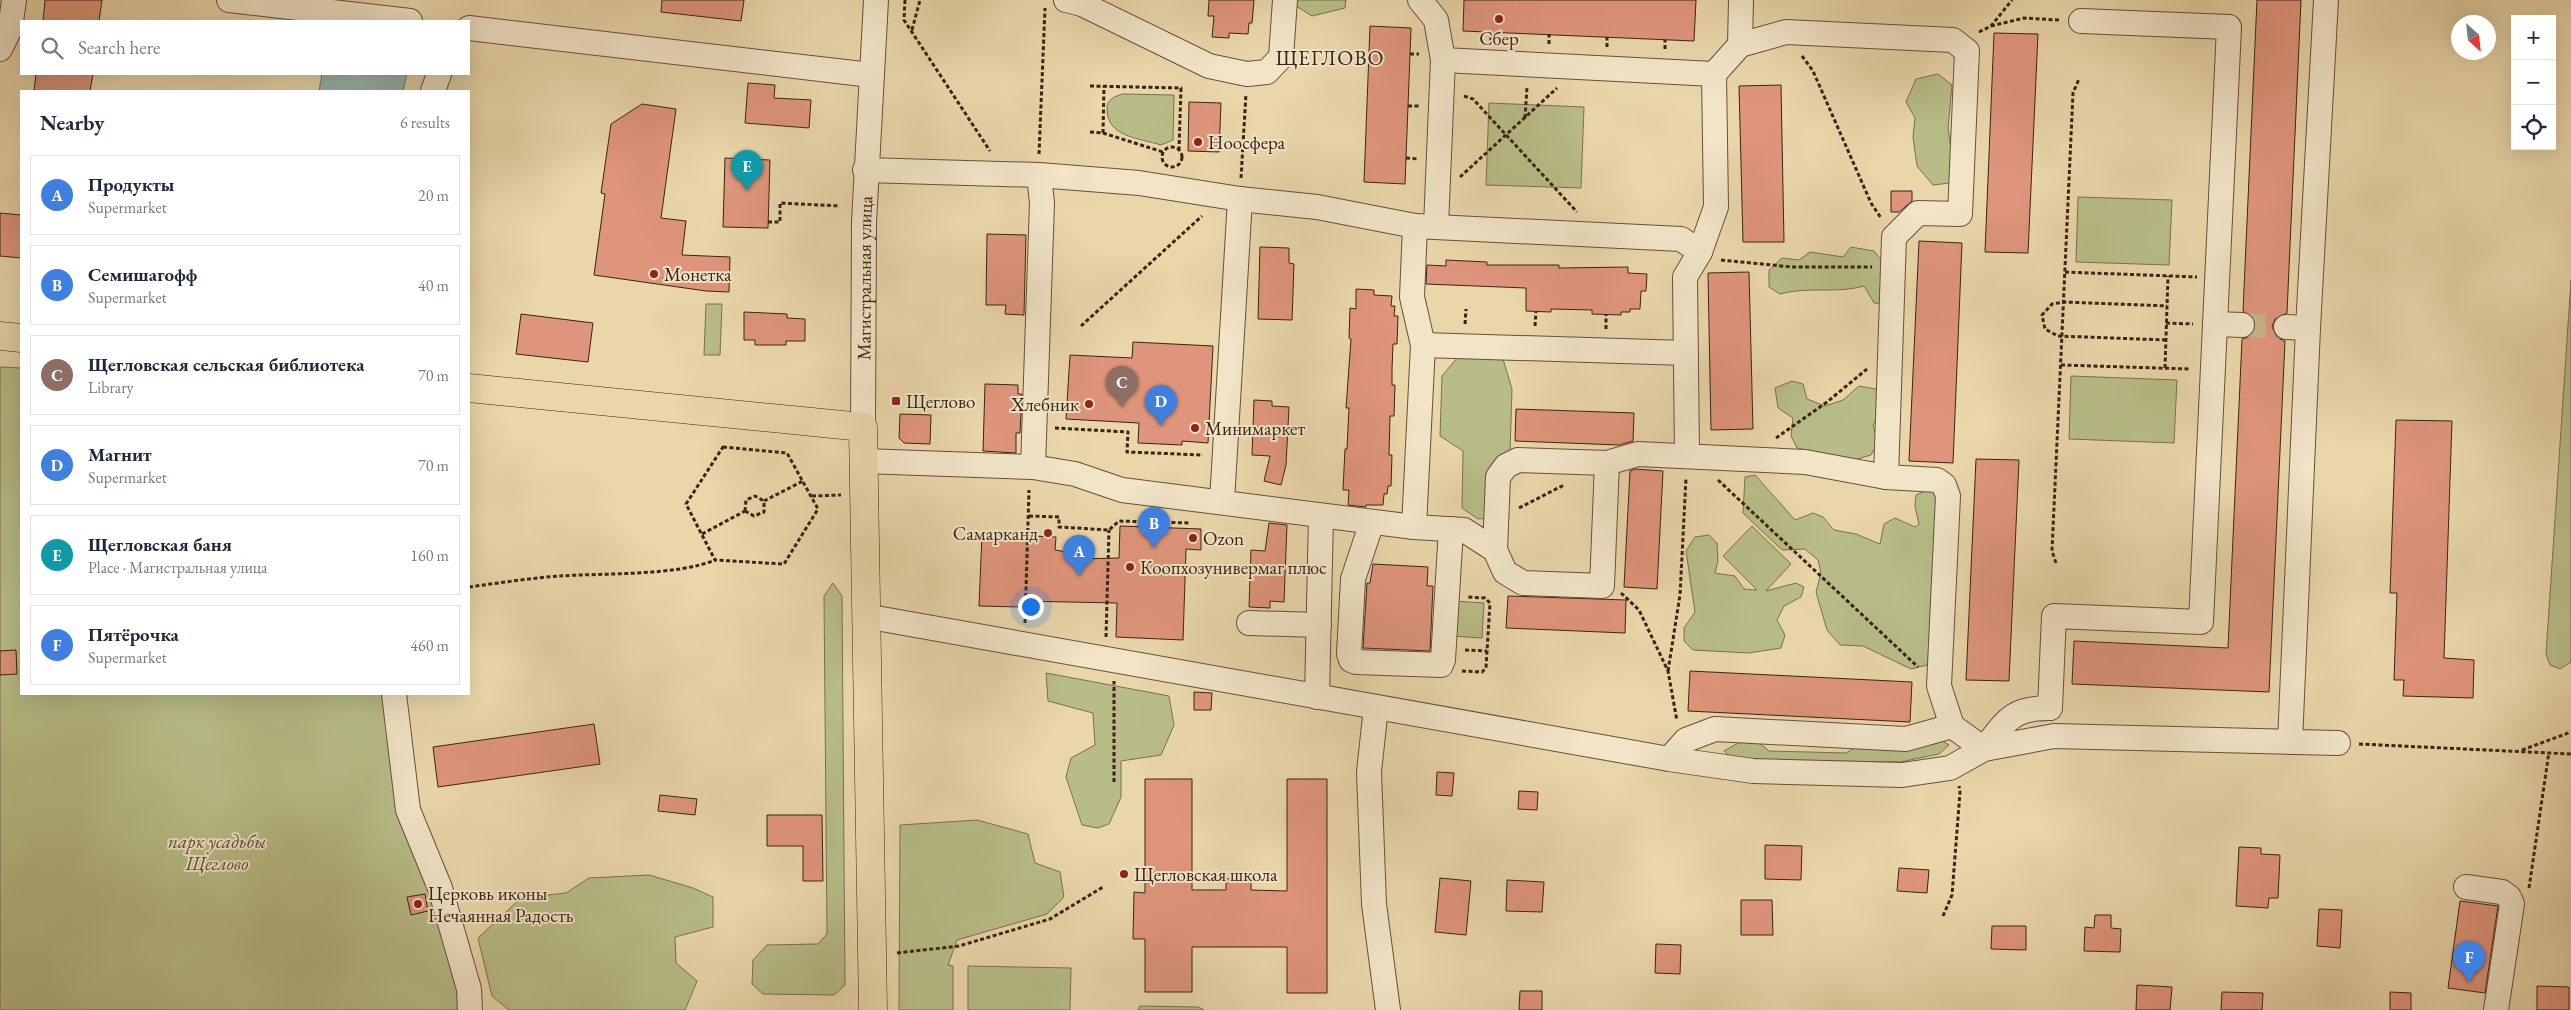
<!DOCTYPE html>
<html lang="en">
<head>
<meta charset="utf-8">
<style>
	body { margin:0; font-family:"EB Garamond",serif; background:#f2f2f3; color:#1f2937 }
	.controls { position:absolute; right:15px; top:15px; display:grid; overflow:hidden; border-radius:0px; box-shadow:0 5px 20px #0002 }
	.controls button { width:45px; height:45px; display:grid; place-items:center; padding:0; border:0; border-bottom:1px solid #e0e1e3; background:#fff; color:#1f2937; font:25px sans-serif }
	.compass { position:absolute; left:2451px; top:15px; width:45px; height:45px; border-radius:50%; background:#fff; box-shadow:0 5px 20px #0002; rotate:153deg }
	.you { position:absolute; left:1030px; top:606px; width:18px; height:18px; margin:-12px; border:4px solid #fff; border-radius:50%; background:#1a73e8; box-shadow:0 0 0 8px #1a73e833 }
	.badge { display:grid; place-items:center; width:32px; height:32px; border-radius:50%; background:#111827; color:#fff; font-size:16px; font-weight:700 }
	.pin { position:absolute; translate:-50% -41px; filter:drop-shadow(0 1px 2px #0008) }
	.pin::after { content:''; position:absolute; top:26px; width:18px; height:15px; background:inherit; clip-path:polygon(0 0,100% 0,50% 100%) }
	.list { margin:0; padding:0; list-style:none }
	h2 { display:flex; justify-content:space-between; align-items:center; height:65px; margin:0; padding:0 20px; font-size:21px }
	h2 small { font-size:16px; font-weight:400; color:#747a83 }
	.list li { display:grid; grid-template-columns:32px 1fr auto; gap:15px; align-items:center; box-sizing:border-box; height:80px; margin:0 10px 10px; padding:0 10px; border:1px solid #e0e1e3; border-radius:0px }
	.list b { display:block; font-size:19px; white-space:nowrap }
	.list p { margin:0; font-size:16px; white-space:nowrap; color:#747a83 }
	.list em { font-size:16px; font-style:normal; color:#747a83 }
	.icon { flex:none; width:28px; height:28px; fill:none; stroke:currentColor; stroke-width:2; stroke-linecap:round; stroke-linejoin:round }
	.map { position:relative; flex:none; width:2571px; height:1010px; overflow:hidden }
	.search { position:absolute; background:#fff; box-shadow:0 5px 20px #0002; left:20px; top:20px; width:450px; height:55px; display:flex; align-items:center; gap:12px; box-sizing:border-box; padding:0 18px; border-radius:0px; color:#747a83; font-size:19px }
	.panel { position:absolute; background:#fff; box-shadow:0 5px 20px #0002; left:20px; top:90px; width:450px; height:605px; border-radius:0px }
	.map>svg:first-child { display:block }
	.green { fill:#b8bd87; stroke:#7a704e }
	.water { fill:#99b7b0; stroke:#737c72 }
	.building { fill:#df957b; stroke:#3b2315 }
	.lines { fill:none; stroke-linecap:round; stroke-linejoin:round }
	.minor-tunnel { stroke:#c6b28b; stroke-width:24; stroke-dasharray:24 12; stroke-linecap:butt }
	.minor-casing { stroke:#66503a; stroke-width:26 }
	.major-casing { stroke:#3b2315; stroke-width:29 }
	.path { stroke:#3b2315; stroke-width:3; stroke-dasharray:4 2.5; stroke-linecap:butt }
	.minor { stroke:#f1e4c7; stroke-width:24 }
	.major { stroke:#e9d6a9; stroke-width:28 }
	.poi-dot { fill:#8f2418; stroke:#f1e4c7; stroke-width:2 }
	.labels { text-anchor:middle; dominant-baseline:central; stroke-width:4; stroke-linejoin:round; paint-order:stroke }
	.poi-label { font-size:19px; fill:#3b2315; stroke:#f1e4c7; text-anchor:start }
	.street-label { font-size:19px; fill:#3b2315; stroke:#f1e4c7 }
	.park-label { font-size:19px; font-style:italic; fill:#5a4a32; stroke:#f1e4c7 }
	.quarter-label { font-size:21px; letter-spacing:1px; fill:#3b2315; stroke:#f1e4c7 }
</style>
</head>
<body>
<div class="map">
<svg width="2571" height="1010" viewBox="0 0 2571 1010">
	<rect width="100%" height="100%" fill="#e9d6a9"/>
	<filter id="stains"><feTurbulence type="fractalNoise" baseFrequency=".004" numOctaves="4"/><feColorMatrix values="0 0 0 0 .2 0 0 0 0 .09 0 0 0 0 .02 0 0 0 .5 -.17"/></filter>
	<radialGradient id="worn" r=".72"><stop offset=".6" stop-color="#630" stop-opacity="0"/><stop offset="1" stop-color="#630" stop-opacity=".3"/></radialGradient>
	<!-- green -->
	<g class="green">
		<polygon points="1296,0 1346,0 1345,8 1312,16 1296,6"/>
		<polygon points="1938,74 1952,85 1948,128 1954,171 1950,183 1933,185 1917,166 1913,137 1915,118 1906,102 1916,79"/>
		<path d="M1123 94 1174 95 1173 140 1161 145C1139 138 1107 137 1107 109 1107 99 1115 96 1123 94Z"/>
		<polygon points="1489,103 1584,107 1581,188 1486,185"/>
		<polygon points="2078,197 2172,200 2169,265 2076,262"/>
		<path d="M1851 247 1874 251 1884 264V304L1874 303 1864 286C1836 294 1809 286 1780 294L1769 287V270L1782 258 1799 260 1810 252 1843 257Z"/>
		<polygon points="2571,280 2571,662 2560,669 2550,665 2546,654"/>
		<polygon points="706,304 722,304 720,355 704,355"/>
		<polygon points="1458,357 1503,359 1512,389 1510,453 1492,518 1478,519 1462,508 1463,451 1440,436 1442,376"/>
		<polygon points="0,367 21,368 21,694 385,694 433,892 470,1010 0,1010"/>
		<polygon points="2071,376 2177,380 2174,443 2069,439"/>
		<polygon points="1792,381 1803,384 1807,399 1825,406 1843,400 1859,386 1876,389 1883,405 1873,425 1878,443 1871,455 1854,460 1797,448 1791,436 1793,418 1778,408 1775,388"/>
		<polygon points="1755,475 1795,520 1813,513 1823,517 1834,530 1856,534 1880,544 1884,524 1895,518 1915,527 1919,524 1915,506 1916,495 1932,488 1939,499 1934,653 1927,665 1911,669 1863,646 1840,645 1827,630 1816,592 1821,573 1818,560 1805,549 1782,550 1743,513 1745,477"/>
		<polygon points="1752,526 1791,564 1766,591 1796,583 1804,587 1801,597 1784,606 1777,620 1785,635 1781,648 1749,653 1693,650 1684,641 1684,628 1695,612 1686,551 1695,537 1709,535 1717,543 1718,561 1715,573 1735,576 1744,589 1757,590 1723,556"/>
		<polygon points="833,583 842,596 845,985 834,995 763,994 752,984 753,960 767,945 818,944 827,934 824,596"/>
		<polygon points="1454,601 1484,603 1482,638 1452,636"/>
		<polygon points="1046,673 1169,696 1174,725 1161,755 1121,761 1121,797 1109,824 1098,828 1082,825 1066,777 1071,758 1095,745 1093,713 1048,701"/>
		<polygon points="1934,735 1949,745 1939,754 1900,762 1750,760 1728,755 1724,751 1740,742 1759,743 1769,751 1846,753 1865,741"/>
		<polygon points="977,820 1028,834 1035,863 1060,872 1064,897 1047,914 957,940 948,965 953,966 953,1010 899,1010 900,825"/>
		<polygon points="649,875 693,888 713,897 713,927 675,937 676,963 697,981 685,1010 509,1010 492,996 478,938 521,898 566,893 589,878"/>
		<polygon points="968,966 1071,968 1070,1010 968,1010"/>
		<polygon points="1140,1006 1198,1007 1204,1010 1138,1010"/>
	</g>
	<!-- water -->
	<polygon class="water" points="322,74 407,74 403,91 319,91"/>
	<!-- building -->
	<g class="building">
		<polygon points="45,0 102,0 99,21 43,21"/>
		<polygon points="662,0 744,0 741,21 661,12"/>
		<polygon points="1209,0 1254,0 1252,23 1249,23 1248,34 1229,33 1229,38 1212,37 1214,16 1208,16"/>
		<polygon points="1464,0 1696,0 1694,41 1463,31"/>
		<polygon points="2257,0 2301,0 2287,313 2275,319 2272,327 2278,338 2285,341 2269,692 2072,684 2074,641 2228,648 2242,339 2249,337 2256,326 2254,318 2243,311"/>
		<polygon points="1370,26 1411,28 1405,184 1364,182"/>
		<polygon points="1994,33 2038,34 2028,253 1985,252"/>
		<polygon points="36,74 93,74 90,91 34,91"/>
		<polygon points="748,83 775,85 774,98 811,100 809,128 745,123"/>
		<polygon points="1781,85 1784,242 1743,242 1739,86"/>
		<polygon points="1189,102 1221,103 1219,152 1188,151"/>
		<polygon points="642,104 676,109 661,218 686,221 682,255 730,257 729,292 706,291 594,275 605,194 601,193 611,124"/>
		<polygon points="725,158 770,160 768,228 723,227"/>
		<polygon points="1891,191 1912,191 1912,201 1899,212 1891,212"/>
		<polygon points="0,213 21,215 21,258 0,256"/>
		<polygon points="987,234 1026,235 1024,315 1005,314 1006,305 986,305"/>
		<polygon points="1919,241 1962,243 1953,463 1909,461"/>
		<polygon points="1260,247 1289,248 1289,263 1294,264 1292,320 1258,319"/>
		<polygon points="1446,260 1487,262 1487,265 1559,265 1559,268 1628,267 1628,273 1647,274 1646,291 1641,291 1640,309 1630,309 1630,312 1621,312 1621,315 1592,314 1592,310 1551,309 1551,312 1526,311 1526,288 1426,284 1427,265 1446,266"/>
		<polygon points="1749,272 1753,429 1711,430 1708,273"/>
		<polygon points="1356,289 1374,290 1374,295 1392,296 1391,306 1395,306 1394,316 1398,316 1397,344 1393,344 1392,369 1392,385 1395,385 1394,416 1390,416 1389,455 1392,455 1391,486 1388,486 1387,494 1384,494 1383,505 1366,505 1366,507 1348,505 1349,490 1343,490 1345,449 1347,449 1349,408 1346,408 1351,339 1349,338 1350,308 1356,309"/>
		<polygon points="744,312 787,314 787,318 805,319 805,341 786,341 786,345 755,345 755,340 744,340"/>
		<polygon points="521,314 593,323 588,362 516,354"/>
		<polygon points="1133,342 1213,346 1208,443 1182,441 1182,445 1138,443 1139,423 1066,419 1070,355 1132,358"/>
		<polygon points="985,384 1018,385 1018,394 1022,394 1020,433 1016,433 1016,453 983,451"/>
		<polygon points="1254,400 1272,401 1272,406 1289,407 1286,465 1281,485 1264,481 1270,456 1252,455"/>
		<polygon points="1516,409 1634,413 1633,441 1619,445 1515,441"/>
		<polygon points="900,414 931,415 930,444 904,443 899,438"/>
		<polygon points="2396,420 2452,421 2444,658 2474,660 2473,698 2403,696 2404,680 2394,680 2397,593 2390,593"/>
		<polygon points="1976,459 2019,460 2009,681 1966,680"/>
		<polygon points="1635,469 1663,471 1657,589 1624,587 1630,471"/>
		<polygon points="1269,523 1287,525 1284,602 1270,601 1270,608 1249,607 1251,550 1265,551"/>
		<polygon points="1120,526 1201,529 1201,550 1186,549 1183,640 1116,637 1117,603 1020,601 1020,607 979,606 982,534 1056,537 1055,550 1073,553 1077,559 1119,558"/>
		<polygon points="1373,564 1428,567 1427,586 1433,586 1430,651 1363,648 1367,583 1370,583"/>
		<polygon points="1508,596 1626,600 1625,633 1506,628"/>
		<polygon points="16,650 17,674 0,675 0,651"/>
		<polygon points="1690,671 1912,682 1910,722 1688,711"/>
		<polygon points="1194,692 1212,693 1211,710 1194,710"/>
		<polygon points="594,724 600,764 438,787 433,747"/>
		<polygon points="1437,772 1454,773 1452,796 1436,795"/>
		<polygon points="1145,779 1192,779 1192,890 1226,890 1226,879 1251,879 1251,890 1287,891 1287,779 1327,779 1327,993 1287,993 1287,947 1192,947 1192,992 1145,992 1145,939 1133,939 1134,892 1145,893"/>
		<polygon points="1519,791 1538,792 1537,810 1518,809"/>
		<polygon points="660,795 697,799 695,815 658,811"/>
		<polygon points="767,815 822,815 823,881 803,881 803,846 767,846"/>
		<polygon points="1765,845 1802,846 1801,880 1765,879"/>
		<polygon points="2239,847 2261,848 2261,854 2280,855 2278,898 2269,898 2268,908 2236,906"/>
		<polygon points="1899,868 1929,870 1927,893 1897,891"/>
		<polygon points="1440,878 1471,881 1466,935 1435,932"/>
		<polygon points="1507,880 1544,882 1542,912 1506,911"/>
		<polygon points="425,894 428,911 411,915 407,897"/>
		<polygon points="1741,900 1772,900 1773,935 1741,935"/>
		<polygon points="2460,901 2498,906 2485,993 2448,988"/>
		<polygon points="2319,909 2342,910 2340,948 2317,946"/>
		<polygon points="2095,915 2111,915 2111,928 2121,929 2120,952 2084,951 2085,927 2094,928"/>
		<polygon points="1992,926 2026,926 2026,950 1991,949"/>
		<polygon points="1656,944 1681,945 1680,974 1655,973"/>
		<polygon points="2137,985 2172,987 2170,1010 2136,1010"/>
		<polygon points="2537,986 2569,987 2569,1010 2537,1010"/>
		<polygon points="1520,991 1542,991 1542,1010 1519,1010"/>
		<polygon points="2222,992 2263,993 2262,1010 2221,1010"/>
		<polygon points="2390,992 2411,993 2411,1010 2390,1010"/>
	</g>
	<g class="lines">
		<!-- minor-tunnel -->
		<polyline class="minor-tunnel" points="2242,325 2286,327"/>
		<!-- minor casing -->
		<g class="minor-casing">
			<g id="minor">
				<polyline points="229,0 410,21"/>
				<polyline points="1066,0 1082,4 1209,66 1247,74 1267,72 1281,57 1285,0"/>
				<polyline points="1420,0 1436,20 1443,60 1436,226"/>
				<polyline points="469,28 871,75"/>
				<polyline points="1740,45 1741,0"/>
				<polyline points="0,49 10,29 14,0"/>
				<polyline points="1443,60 1714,74"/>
				<polyline points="433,91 439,74"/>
				<polyline points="865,170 1039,175 1139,183 1240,199 1317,207 1415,226 1681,239 1700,252"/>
				<polyline points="2215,324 2242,325"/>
				<polyline points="2286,327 2308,328"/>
				<polyline points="1423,345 1686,353"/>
				<path id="s1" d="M863 427 864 222 876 0"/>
				<polyline points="1687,456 1685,277 1700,252 1716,207 1714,74 1740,45 1786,32 1953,40 1967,51 1960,214 1918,213 1894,237 1886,477"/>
				<polyline points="863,461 1033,467 1075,474 1122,490 1414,527 1464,530 1495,550 1505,572 1523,583 1602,586 1607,463"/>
				<polyline points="1033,467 1042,203 1039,175"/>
				<polyline points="1222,501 1240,199"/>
				<polyline points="1372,522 1353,579 1349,654 1351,660 1356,662 1441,665 1443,660 1451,529"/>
				<polyline points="1414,527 1423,345 1412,297 1415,226"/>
				<polyline points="1495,550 1498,477 1506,466 1518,460 1607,463 1638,454 1805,462 1886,477 1937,480 1944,485 1948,496 1939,686 1952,726 1984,749"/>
				<polyline points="865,616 1669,759 1753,771 1902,775 1950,768 1984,749 2054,736 2338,743"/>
				<polyline points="1249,623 1319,625"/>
				<polyline points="394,694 408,810 440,888 469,989 470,1010"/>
				<polyline points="1317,697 1321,516"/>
				<polyline points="1376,707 1369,772 1374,904 1388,1010"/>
				<polyline points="2290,742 2308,328 2326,0"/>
				<path d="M1984 749C2007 720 2011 708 2050 708L2054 616 2201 622 2229 27 2081 21"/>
				<polyline points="1669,759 1686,740 1715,729 1906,739 1952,726"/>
				<polyline points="2466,887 2502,892 2509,897 2512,904 2496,1010"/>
			</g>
		</g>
		<!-- major casing -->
		<g class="major-casing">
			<g id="major">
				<polyline points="0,336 21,338"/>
				<polyline points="469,388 863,427 873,1010"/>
			</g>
		</g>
		<!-- path -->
		<g class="path">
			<polyline points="905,0 904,20 990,151"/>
			<polyline points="1991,26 2024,18 2059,20"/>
			<polyline points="912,30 920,0"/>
			<polyline points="1979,32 1991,26 2012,0"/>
			<polyline points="1491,41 1491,32"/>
			<polyline points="1549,44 1549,34"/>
			<polyline points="1607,47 1607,37"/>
			<polyline points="1665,49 1665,40"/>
			<polyline points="1410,54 1419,54"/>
			<polyline points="1802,56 1813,71 1871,203 1881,218"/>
			<polyline points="1090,86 1181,88 1179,149"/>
			<polyline points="1464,96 1473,99 1577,212"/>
			<polyline points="1408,106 1420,106"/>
			<polyline points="1525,118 1527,87"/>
			<polyline points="1090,132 1103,133 1163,152"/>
			<polyline points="1103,133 1104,86"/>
			<circle cx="1172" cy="157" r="10"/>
			<polyline points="1039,154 1045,8"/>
			<polyline points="1406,158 1418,159"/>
			<polyline points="1460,177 1557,88"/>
			<polyline points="1241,178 1246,94"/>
			<polyline points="768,222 780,222 780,203 840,206"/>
			<polyline points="1721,260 1792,267 1872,267"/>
			<polyline points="2065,272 2197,277"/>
			<polyline points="2166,323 2193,324"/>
			<polyline points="1465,324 1466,309"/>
			<polyline points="1081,326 1202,216"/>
			<polyline points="1535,326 1536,312"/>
			<polyline points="1606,329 1606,314"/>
			<polyline points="2166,340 2058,336 2045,329 2042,315 2052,304 2064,302 2167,306"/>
			<polyline points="2061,365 2190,369"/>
			<polyline points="2165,368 2168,276"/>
			<polyline points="1055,428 1128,432 1127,452 1203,455"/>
			<polyline points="1776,438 1827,402 1867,369"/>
			<polygon points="723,447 787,453 818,509 784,564 715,560 686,504"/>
			<polyline points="1718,480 1918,667"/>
			<polyline points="812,496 841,495"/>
			<polyline points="764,501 803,481"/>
			<polyline points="1519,508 1564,485"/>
			<polyline points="745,511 754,516 764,512 764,501"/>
			<polyline points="745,511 746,500 755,496 764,501"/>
			<polyline points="1029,516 1059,517 1059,527 1109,530 1119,521 1189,523"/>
			<polyline points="702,534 745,511"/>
			<polyline points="2056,563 2052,551 2073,93 2079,79"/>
			<path d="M469 587C499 583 530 578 560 576 603 573 677 576 715 560"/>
			<polyline points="1621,593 1639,610 1668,671 1677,721"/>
			<polyline points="1025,623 1029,490"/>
			<polyline points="1106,637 1109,530"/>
			<polyline points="1465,650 1487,651"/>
			<polyline points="1462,671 1482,672 1486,668 1490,603 1485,598 1468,597"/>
			<polyline points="1668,671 1680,595 1686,478"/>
			<polyline points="2359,744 2571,754"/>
			<polyline points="2522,750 2571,732"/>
			<polyline points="1114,782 1114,681"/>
			<polyline points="2529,888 2549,752"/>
			<polyline points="1943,916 1952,895 1960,792 1959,786"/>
			<polyline points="897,953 959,946 1050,919 1103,887"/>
		</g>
		<!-- minor -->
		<use href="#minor" class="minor"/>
		<!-- major -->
		<use href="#major" class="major"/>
	</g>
	<!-- markers -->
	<g class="poi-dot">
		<circle cx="1499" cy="19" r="5"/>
		<circle cx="1198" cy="142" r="5"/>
		<circle cx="654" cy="274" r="5"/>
		<rect x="891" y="396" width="10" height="10" rx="2.5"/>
		<circle cx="1089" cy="404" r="5"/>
		<circle cx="1195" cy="428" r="5"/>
		<circle cx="1048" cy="533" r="5"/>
		<circle cx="1193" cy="538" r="5"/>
		<circle cx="1130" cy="567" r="5"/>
		<circle cx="1124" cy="874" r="5"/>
		<circle cx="418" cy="904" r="5"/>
	</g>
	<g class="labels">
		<!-- poi labels -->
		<g class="poi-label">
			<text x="1499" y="38" text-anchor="middle">Сбер</text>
			<text x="1208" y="142">Ноосфера</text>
			<text x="664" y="274">Монетка</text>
			<text x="906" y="401">Щеглово</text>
			<text x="1079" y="404" text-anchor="end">Хлебник</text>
			<text x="1205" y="428">Минимаркет</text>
			<text x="1038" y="533" text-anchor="end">Самарканд</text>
			<text x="1203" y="538">Ozon</text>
			<text x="1140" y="567">Коопхозунивермаг плюс</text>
			<text x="1134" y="874">Щегловская школа</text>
			<text x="428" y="893">Церковь иконы<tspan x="428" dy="22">Нечаянная Радость</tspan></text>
		</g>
		<!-- street labels -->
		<g class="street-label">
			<text stroke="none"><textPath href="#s1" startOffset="149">Магистральная улица</textPath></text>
		</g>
		<!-- park labels -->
		<g class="park-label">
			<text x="217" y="841">парк усадьбы<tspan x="217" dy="22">Щеглово</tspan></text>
		</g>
		<!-- quarter labels -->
		<g class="quarter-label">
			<text x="1330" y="57">ЩЕГЛОВО</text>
		</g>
	</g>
	<rect width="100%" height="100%" filter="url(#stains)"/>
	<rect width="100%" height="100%" fill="url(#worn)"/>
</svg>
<div class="controls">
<button>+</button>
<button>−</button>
<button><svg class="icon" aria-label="locate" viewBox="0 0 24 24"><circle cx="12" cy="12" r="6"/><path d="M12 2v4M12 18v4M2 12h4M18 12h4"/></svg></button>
</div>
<svg class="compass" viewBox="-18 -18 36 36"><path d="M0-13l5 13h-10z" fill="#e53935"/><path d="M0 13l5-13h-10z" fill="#747a83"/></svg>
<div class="you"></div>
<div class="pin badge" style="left:1079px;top:576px;background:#3f7fe0">A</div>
<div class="pin badge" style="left:1154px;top:548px;background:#3f7fe0">B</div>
<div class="pin badge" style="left:1122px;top:407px;background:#8d6e63">C</div>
<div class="pin badge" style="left:1161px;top:426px;background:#3f7fe0">D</div>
<div class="pin badge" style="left:747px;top:191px;background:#0f9aa8">E</div>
<div class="pin badge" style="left:2469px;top:982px;background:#3f7fe0">F</div>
<div class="search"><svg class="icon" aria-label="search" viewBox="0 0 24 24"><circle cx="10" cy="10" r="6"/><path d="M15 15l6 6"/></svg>Search here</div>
<section class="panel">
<h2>Nearby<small>6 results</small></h2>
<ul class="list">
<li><span class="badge" style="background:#3f7fe0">A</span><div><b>Продукты</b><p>Supermarket</p></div><em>20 m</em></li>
<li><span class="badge" style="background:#3f7fe0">B</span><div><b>Семишагофф</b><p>Supermarket</p></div><em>40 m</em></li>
<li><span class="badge" style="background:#8d6e63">C</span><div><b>Щегловская сельская библиотека</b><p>Library</p></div><em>70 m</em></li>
<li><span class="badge" style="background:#3f7fe0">D</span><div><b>Магнит</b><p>Supermarket</p></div><em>70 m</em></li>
<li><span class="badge" style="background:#0f9aa8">E</span><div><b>Щегловская баня</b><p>Place · Магистральная улица</p></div><em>160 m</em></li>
<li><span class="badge" style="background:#3f7fe0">F</span><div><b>Пятёрочка</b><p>Supermarket</p></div><em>460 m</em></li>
</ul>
</section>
</div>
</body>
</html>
